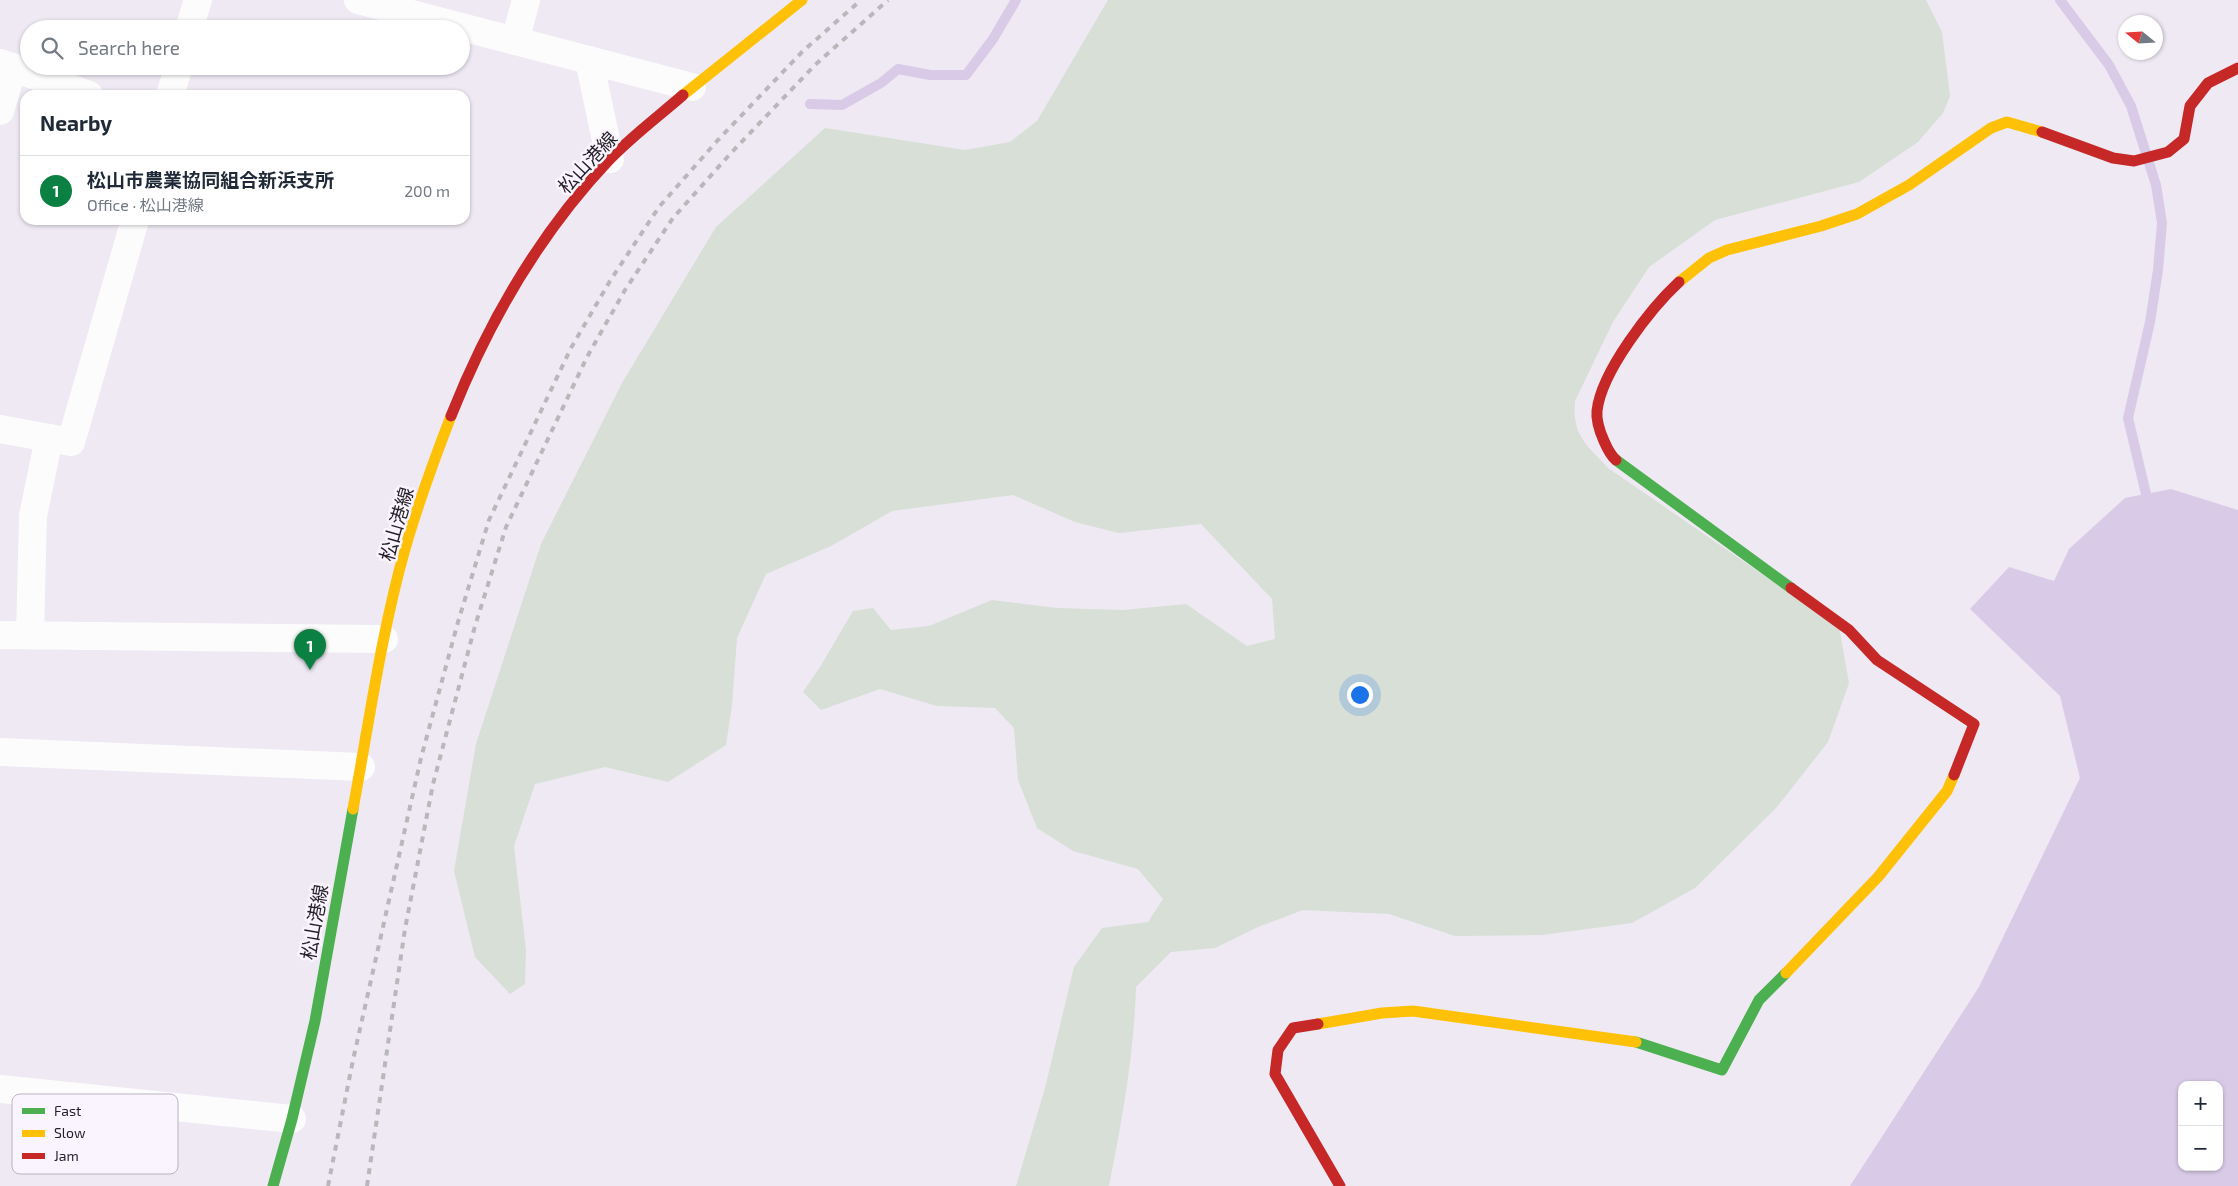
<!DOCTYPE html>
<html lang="en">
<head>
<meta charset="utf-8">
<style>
	body { margin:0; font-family:"Exo 2","Noto Sans JP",sans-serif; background:#f2f2f3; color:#1f2937 }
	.controls { position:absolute; right:15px; bottom:15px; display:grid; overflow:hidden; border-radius:10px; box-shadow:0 1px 4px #0004 }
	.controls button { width:45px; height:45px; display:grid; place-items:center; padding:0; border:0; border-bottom:1px solid #e0e1e3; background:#fff; color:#1f2937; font:25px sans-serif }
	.compass { position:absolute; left:2118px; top:15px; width:45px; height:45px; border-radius:50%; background:#fff; box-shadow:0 1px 4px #0004; rotate:288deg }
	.you { position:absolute; left:1359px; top:694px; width:18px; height:18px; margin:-12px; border:4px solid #fff; border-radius:50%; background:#1a73e8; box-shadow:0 0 0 8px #1a73e833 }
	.badge { display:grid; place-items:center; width:32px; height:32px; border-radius:50%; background:#0b8043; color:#fff; font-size:16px; font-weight:700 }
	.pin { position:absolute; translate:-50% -41px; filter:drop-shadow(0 1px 2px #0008) }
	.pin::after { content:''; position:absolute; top:26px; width:18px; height:15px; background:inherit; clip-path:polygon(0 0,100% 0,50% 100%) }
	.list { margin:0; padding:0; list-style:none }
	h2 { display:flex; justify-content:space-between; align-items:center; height:65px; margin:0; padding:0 20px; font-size:21px }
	h2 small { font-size:16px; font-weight:400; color:#747a83 }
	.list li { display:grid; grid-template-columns:32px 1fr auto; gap:15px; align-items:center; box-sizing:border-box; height:70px; padding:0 20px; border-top:1px solid #e0e1e3 }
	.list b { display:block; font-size:19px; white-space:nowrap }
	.list p { margin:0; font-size:16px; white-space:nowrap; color:#747a83 }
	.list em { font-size:16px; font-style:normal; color:#747a83 }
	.icon { flex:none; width:28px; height:28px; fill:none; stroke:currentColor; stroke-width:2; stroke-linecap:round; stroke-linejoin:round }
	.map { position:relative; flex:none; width:2238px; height:1186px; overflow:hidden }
	.search { position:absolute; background:#fff; box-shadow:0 1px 4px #0004; left:20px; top:20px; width:450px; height:55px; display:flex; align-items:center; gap:12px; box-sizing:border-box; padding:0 18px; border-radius:28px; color:#747a83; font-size:19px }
	.panel { position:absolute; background:#fff; box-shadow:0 1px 4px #0004; left:20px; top:90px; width:450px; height:135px; border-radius:15px }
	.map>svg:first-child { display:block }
	.green { fill:#d7dfd6 }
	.water { fill:#d9cae7; fill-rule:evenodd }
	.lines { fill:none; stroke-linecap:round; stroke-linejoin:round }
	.stream { stroke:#d9cae7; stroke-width:10 }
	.street { stroke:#fcfcfd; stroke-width:28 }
	.fast { stroke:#4caf50; stroke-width:11 }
	.slow { stroke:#ffc107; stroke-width:11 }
	.jam { stroke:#c62828; stroke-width:11 }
	.rail { stroke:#b8b7b9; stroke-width:4; stroke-dasharray:6 6; stroke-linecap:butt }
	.labels { text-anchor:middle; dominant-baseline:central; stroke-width:5; stroke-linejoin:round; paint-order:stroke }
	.street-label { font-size:19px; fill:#221f25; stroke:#faf4ff }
	.key { fill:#faf4ff; stroke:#b9b4be; stroke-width:1 }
	.key-label { font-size:14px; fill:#221f25 }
</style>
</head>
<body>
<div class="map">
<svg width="2238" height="1186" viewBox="0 0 2238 1186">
	<rect width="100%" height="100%" fill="#eee9f3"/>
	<!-- green -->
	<path class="green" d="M1108 0H1926L1942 32 1950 96 1943 113 1918 142 1859 182 1715 220 1649 267 1613 322 1575 401C1572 436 1586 444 1608 468L1839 627 1849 683 1828 742 1777 807 1695 888 1632 923 1542 935 1455 936 1389 914 1303 910 1258 927 1215 948 1171 952 1136 987C1134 1055 1122 1120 1109 1186H1016L1045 1088 1074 967 1102 928 1148 922 1163 899 1138 869 1073 851 1037 828 1018 780 1014 728 995 708 937 706 880 689 821 710 803 692 820 667 853 611 873 608 891 630 929 626 992 600 1057 608 1123 610 1186 604 1247 646 1275 639 1272 599 1201 524 1119 533 1075 522 1013 495 892 511 831 546 766 574 737 638 732 705 726 745 668 782 605 767 535 784 514 846 526 950 525 984 510 994 475 957 454 871 476 744 541 544 622 383 716 227 825 128 965 150 1010 142 1037 121Z"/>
	<!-- water -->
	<path class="water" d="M2171 489 2238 510V1186H1850L1979 987 2080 778 2060 696 1970 609 2009 567 2054 581 2069 549 2125 498ZM2182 1085H2219V1167H2182Z"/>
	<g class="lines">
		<!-- stream -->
		<g class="stream">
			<polyline points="2060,0 2109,65 2131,106 2156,185 2162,223 2158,270 2150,322 2128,418 2146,494"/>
			<polyline points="810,104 842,105 881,83 898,69 930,75 966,75 993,39 1016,0"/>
		</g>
		<!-- street -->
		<g class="street">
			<polyline points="358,0 692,87"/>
			<polyline points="189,29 198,0"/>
			<polyline points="515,41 526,0"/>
			<polyline points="589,60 610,159"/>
			<polyline points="0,63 89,95"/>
			<polyline points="170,95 179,66"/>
			<polyline points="0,111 13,67"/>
			<polyline points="0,429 71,442 135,220"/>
			<polyline points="0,635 384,639"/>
			<polyline points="30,635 33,516 49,438"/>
			<polyline points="0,752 361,767"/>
			<polyline points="0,1089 292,1119"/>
		</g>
		<!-- fast -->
		<g class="fast">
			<polyline points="1616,460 1791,588"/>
			<polyline points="1636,1042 1722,1070 1759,1000 1786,973"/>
			<polyline points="273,1186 292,1119 315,1021 353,809"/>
		</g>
		<!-- slow -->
		<g class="slow">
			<polyline points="683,95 802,0"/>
			<polyline points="1679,282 1709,258 1727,250 1821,226 1857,214 1909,185 1991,128 2007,122 2042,132"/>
			<path d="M353 809C369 723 381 634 405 549 418 504 434 460 451 416"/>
			<polyline points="1786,973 1878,877 1947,791 1954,775"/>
			<polyline points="1318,1024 1382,1013 1413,1011 1636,1042"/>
		</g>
		<!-- jam -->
		<g class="jam">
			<polyline points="2042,132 2113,158 2134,161 2168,152 2184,139 2190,106 2208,83 2238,68"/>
			<path d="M451 416C488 323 540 233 609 160 632 136 659 116 683 95"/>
			<path d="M1616 460C1610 455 1607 448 1604 441 1600 432 1596 421 1597 411 1601 372 1651 308 1679 282"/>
			<polyline points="1791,588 1849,630 1877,660 1974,724 1954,775"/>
			<polyline points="1318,1024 1293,1028 1278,1050 1275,1074 1340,1186"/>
		</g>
		<!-- rail -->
		<g class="rail">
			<polyline points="328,1186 353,1060 421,758 458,622 489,520 571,348 610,281 659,207 717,141 802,52 861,0"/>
			<polyline points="367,1186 405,929 433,784 475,626 506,527 587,357 625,290 673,218 731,153 815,65 888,0"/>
		</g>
	</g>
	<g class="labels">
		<!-- street labels -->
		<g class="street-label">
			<text transform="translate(587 162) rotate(-47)">松山港線</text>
			<text transform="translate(396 524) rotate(-74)">松山港線</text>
			<text transform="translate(314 922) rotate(-80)">松山港線</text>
		</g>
	</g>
	<!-- legend -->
	<rect x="12" y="1094" width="166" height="80" rx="8" class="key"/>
	<rect x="22" y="1108" width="23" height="6" fill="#4caf50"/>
	<rect x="22" y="1130" width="23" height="7" fill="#ffc107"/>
	<rect x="22" y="1153" width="23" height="6" fill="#c62828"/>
	<g class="key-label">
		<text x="54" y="1116">Fast</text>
		<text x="54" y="1138">Slow</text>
		<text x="54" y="1161">Jam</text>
	</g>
</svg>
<div class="controls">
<button>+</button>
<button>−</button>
</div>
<svg class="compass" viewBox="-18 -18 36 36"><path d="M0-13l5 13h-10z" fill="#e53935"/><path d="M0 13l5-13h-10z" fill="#747a83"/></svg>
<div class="you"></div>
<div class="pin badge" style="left:310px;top:670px">1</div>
<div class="search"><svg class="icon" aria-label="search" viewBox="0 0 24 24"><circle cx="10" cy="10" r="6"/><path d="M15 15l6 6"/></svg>Search here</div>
<section class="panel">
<h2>Nearby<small></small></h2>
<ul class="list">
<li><span class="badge">1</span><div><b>松山市農業協同組合新浜支所</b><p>Office · 松山港線</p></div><em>200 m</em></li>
</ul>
</section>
</div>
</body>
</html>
